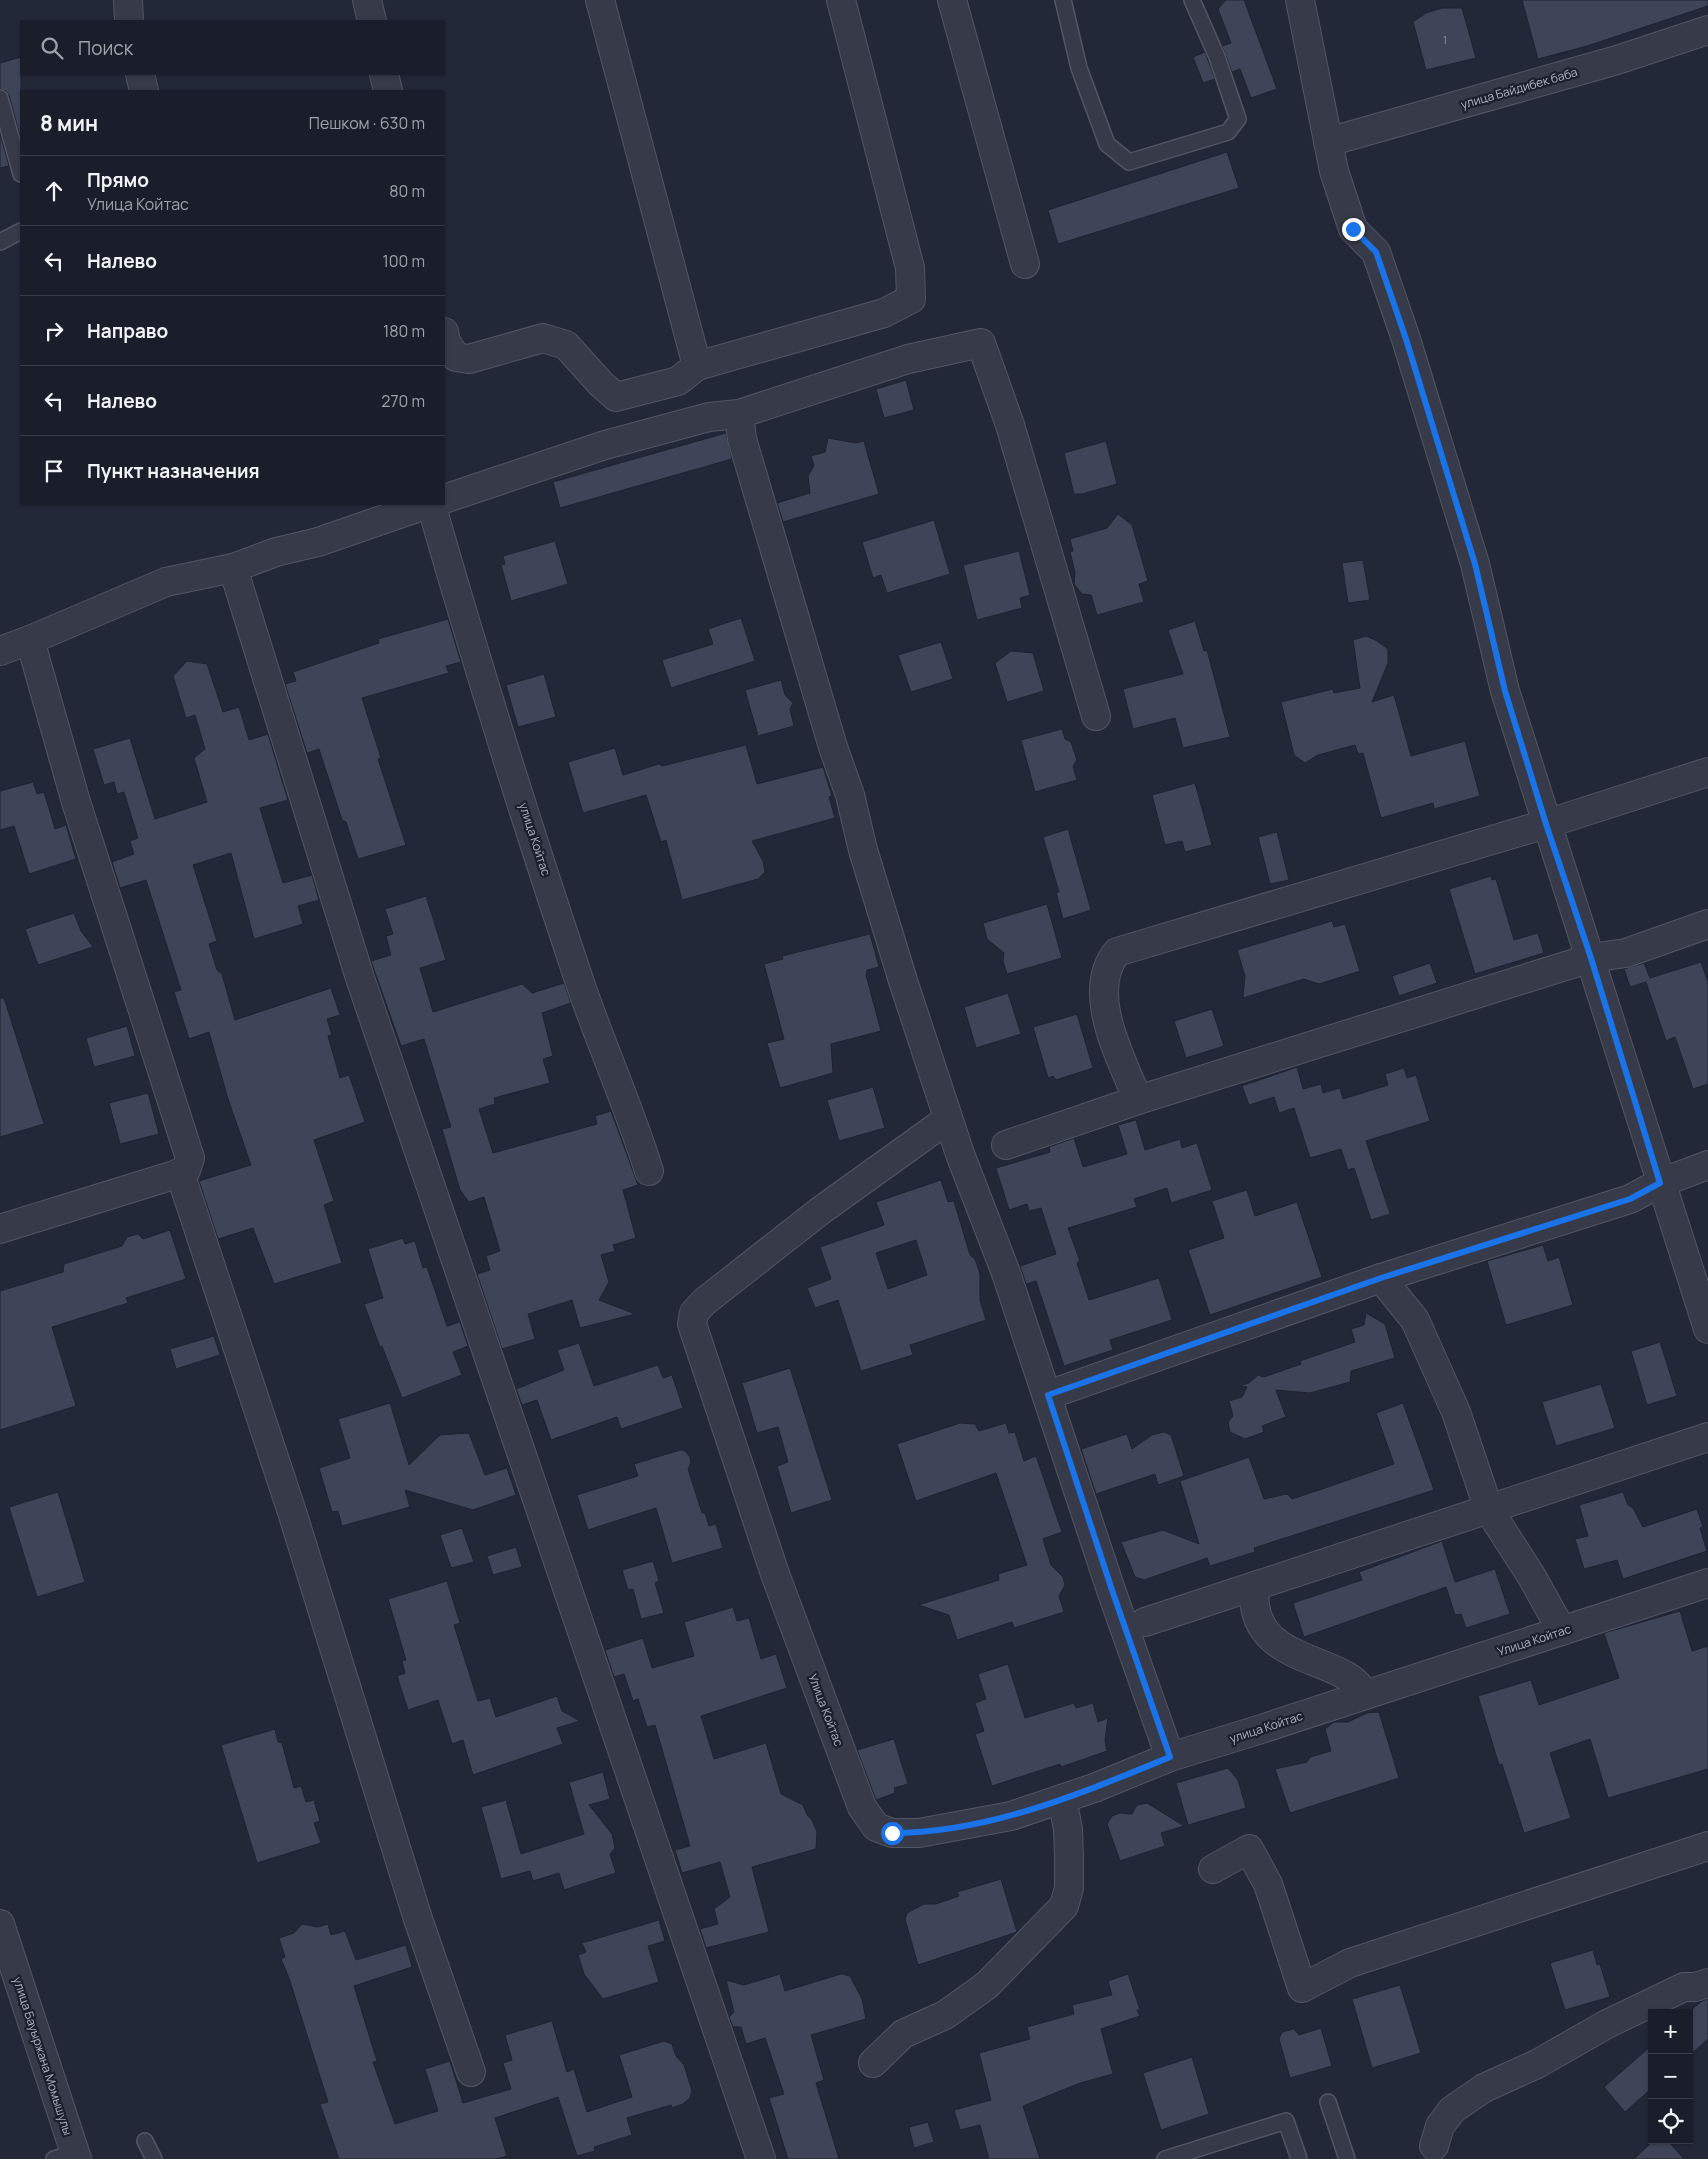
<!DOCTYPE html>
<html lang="ru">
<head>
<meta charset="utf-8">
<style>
	body { margin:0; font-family:Manrope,sans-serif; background:#232733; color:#f1f3f6 }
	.controls { position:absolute; right:15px; bottom:15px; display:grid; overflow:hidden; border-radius:0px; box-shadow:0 1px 4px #0004 }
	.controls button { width:45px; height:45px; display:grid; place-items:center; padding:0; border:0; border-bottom:1px solid #383c47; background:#1a1e2b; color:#f1f3f6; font:25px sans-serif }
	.stop { position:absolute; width:15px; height:15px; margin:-11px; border:4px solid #1a73e8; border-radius:50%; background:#fff }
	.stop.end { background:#1a73e8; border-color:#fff; box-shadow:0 1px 5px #0008 }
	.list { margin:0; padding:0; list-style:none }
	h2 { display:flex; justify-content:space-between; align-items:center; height:65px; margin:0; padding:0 20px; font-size:21px }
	h2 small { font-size:16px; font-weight:400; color:#9fa2a9 }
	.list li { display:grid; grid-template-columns:32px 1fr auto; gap:15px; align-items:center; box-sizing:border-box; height:70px; padding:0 20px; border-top:1px solid #383c47 }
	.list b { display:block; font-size:19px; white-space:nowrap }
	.list p { margin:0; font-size:16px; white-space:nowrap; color:#9fa2a9 }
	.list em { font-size:16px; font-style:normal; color:#9fa2a9 }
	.icon { flex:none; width:28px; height:28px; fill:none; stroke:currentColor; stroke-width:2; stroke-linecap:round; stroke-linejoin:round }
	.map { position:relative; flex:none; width:1708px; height:2159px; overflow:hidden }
	.search { position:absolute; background:#1a1e2b; box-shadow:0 1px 4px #0004; left:20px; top:20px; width:425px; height:55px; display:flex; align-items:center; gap:12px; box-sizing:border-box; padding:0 18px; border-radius:0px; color:#9fa2a9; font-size:19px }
	.panel { position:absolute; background:#1a1e2b; box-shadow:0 1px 4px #0004; left:20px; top:90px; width:425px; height:415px; border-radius:0px }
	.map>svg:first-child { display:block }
	.building { fill:#3f4559; stroke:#1e2230; fill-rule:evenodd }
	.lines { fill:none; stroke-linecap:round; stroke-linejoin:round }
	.service-casing { stroke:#525664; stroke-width:18 }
	.minor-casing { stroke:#525664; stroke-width:30 }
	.tertiary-casing { stroke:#525664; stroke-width:30 }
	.service { stroke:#373b49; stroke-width:15 }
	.minor { stroke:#373b49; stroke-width:28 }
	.tertiary { stroke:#373b49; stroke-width:28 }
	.route { stroke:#1a73e8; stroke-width:6 }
	.labels { text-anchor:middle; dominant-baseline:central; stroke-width:4.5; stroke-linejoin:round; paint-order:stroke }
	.number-label { font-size:10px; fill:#959aaa }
	.street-label { font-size:12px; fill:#b2b6c5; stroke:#1c202e }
</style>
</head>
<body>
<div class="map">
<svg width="1708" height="2159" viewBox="0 0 1708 2159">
	<rect width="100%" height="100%" fill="#232839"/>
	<!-- building -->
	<g class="building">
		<polygon points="1226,0 1244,0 1277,89 1251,98 1240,69 1232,72 1222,46 1231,43 1218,9"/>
		<polygon points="1522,0 1708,0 1708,6 1587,46 1538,59"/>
		<polygon points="1442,8 1462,8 1476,58 1426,70 1413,22 1426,13"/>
		<polygon points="1205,52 1215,79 1203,83 1193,57"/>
		<polygon points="21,57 21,140 9,95 6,91 0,89 0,63"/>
		<polygon points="0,133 9,166 0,168"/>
		<polygon points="1227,152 1239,188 1058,244 1048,210"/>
		<polygon points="906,380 914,410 884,418 876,389"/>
		<polygon points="726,433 732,459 560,508 553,482"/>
		<polygon points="828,438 856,443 864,441 879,494 783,522 777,503 810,493 808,476 814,466 811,456 825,452"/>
		<polygon points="1106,441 1117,484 1082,494 1074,494 1064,453"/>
		<polygon points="1118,514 1132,525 1148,581 1139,584 1144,602 1097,615 1091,595 1082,594 1074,584 1075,572 1070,552 1073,551 1070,539 1107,528"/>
		<polygon points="934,520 950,574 887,593 881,575 873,578 862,542"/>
		<polygon points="555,541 568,584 511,601 501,565 505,564 503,556"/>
		<polygon points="1019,551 1030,595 1020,598 1022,608 977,620 963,565"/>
		<polygon points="1363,560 1370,600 1348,603 1342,563"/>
		<polygon points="741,618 755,661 671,688 662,660 713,644 708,629"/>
		<polygon points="448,619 461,662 446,666 449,673 362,698 381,758 378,759 406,845 358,859 346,822 342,820 319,749 307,753 285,684 296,681 293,672 379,643 378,639"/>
		<polygon points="1195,621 1204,651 1207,650 1230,737 1183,748 1175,718 1133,729 1123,689 1183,674 1168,630"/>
		<polygon points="1366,636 1377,641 1388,649 1388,663 1372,702 1394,695 1411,756 1465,741 1480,796 1434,809 1433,803 1381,818 1363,753 1358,754 1355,745 1318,755 1305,763 1294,755 1281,702 1333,689 1334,693 1360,688 1353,640"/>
		<polygon points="941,642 953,679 911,692 898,655"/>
		<polygon points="1011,651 1033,653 1044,691 1007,702 995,663"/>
		<polygon points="187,661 207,664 223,712 239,707 249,740 268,734 288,800 260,808 283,883 312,875 319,900 298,906 303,924 254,939 231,853 193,865 217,941 209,944 217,970 222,974 235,1020 331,988 340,1015 327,1019 332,1035 328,1036 340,1078 349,1075 365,1122 314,1140 334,1201 324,1205 342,1263 274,1284 253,1228 218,1239 199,1181 251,1165 228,1099 209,1032 189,1039 174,992 181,990 146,880 120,888 112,862 134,854 130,841 138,838 124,792 117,794 114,782 104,785 93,749 130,738 155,819 207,802 194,758 205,749 195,715 186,718 173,676"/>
		<polygon points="544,674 556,717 518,727 506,685"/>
		<polygon points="781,680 785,695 793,703 790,709 794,726 758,736 745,690"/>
		<polygon points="1062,729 1065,739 1071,742 1077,760 1073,766 1077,780 1035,792 1021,740"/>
		<polygon points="746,745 757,784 823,767 832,796 829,797 835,818 752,841 763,861 765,872 758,879 682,900 666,840 661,842 646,795 583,813 568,762 615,748 623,775 659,764 662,766"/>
		<polygon points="33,782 37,794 44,792 55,829 66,825 76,859 29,874 14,826 0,830 0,791"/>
		<polygon points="1195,783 1212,845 1185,852 1182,841 1165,845 1152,795"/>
		<polygon points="1068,829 1091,910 1063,919 1056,892 1059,892 1043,837"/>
		<polygon points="1277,832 1289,880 1270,884 1258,837"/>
		<polygon points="1491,876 1492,880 1496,879 1514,940 1538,933 1544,953 1475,974 1449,889"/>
		<polygon points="426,896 446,960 420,968 433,1012 522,984 532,993 564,983 571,1003 542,1013 553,1056 543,1059 550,1083 494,1098 495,1104 479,1109 493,1153 597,1124 595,1116 611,1111 638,1185 623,1190 636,1238 613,1245 615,1251 601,1255 609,1282 599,1300 635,1314 580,1328 572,1300 528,1314 535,1339 502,1349 477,1274 490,1270 486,1256 500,1251 484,1197 469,1202 460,1190 442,1129 451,1127 424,1039 401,1046 371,961 391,955 386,936 393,934 385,909"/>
		<polygon points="1047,904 1062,958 1007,974 1003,961 1004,953 987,939 983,923"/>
		<polygon points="74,913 81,931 93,947 38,965 25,929"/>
		<polygon points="1332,921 1334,927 1345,924 1360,971 1319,984 1304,979 1243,998 1245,976 1237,950"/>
		<polygon points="870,934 879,967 867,970 866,975 881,1031 831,1044 833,1073 780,1088 767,1043 784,1039 764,964 783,959 782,956"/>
		<polygon points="1701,962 1708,982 1708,1084 1693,1089 1675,1037 1666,1041 1646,982 1630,987 1624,969 1644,963 1650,978"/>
		<polygon points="1430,963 1437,983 1399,996 1392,976"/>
		<polygon points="1008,993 1021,1034 976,1048 964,1007"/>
		<polygon points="0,998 4,998 44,1124 0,1137"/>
		<polygon points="1212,1009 1224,1046 1186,1058 1174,1021"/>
		<polygon points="1077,1014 1093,1068 1056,1080 1053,1076 1048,1078 1033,1027"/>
		<polygon points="127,1026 135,1056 94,1067 86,1038"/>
		<polygon points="1297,1067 1303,1089 1321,1084 1323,1093 1340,1088 1343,1099 1388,1085 1385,1074 1404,1068 1407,1078 1416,1075 1430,1121 1366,1141 1390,1214 1371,1220 1354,1168 1348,1170 1341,1149 1310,1158 1294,1108 1279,1113 1274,1097 1249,1105 1242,1086"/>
		<polygon points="873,1087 885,1128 839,1141 827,1100"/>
		<polygon points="148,1093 159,1134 120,1144 109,1103"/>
		<polygon points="1136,1120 1145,1150 1180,1139 1182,1148 1197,1143 1212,1190 1171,1203 1167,1188 1134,1199 1137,1207 1068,1228 1080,1261 1077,1263 1089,1300 1159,1278 1172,1320 1110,1340 1113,1350 1064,1366 1036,1281 1026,1284 1020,1266 1056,1254 1041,1208 1029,1211 1027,1204 1009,1210 996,1168 1050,1152 1049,1147 1074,1138 1083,1167 1127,1154 1118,1125"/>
		<path d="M941 1180 948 1202 954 1201 970 1255 975 1259 980 1274V1300L986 1320 910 1345 913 1355 861 1371 838 1300 815 1308 807 1288 831 1279 820 1247 884 1225 876 1202ZM916 1240 927 1275 888 1289 876 1253Z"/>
		<polygon points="1247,1190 1255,1216 1297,1202 1322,1277 1210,1315 1188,1250 1224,1238 1212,1201"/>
		<polygon points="170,1230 186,1279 126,1298 128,1303 52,1327 76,1406 0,1430 0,1291 63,1272 64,1264 122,1246 127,1237 138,1234 143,1239"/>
		<polygon points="403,1238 405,1244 415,1241 423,1268 427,1267 447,1326 460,1322 468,1346 453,1352 462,1375 402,1398 382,1346 380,1347 364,1304 383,1298 368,1249"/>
		<polygon points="1543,1245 1548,1261 1559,1257 1573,1305 1506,1325 1487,1261"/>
		<polygon points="1366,1313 1385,1324 1395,1358 1351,1371 1350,1382 1310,1393 1276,1390 1286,1417 1262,1426 1264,1432 1245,1439 1230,1432 1228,1422 1233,1416 1229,1401 1242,1397 1247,1387 1239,1386 1249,1383 1258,1375 1264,1377 1301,1364 1300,1361 1355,1342 1351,1329 1364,1325"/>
		<polygon points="214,1336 220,1355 176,1369 170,1349"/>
		<polygon points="1660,1342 1677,1396 1647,1405 1631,1351"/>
		<polygon points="579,1343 594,1386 658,1365 663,1378 672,1375 683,1408 621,1429 617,1417 551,1440 537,1400 522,1405 516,1389 564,1370 557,1350"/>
		<polygon points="790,1368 832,1500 791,1513 777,1466 788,1462 778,1427 757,1433 742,1383"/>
		<polygon points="1601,1384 1615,1428 1556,1446 1542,1402"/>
		<polygon points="390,1403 409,1465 440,1435 469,1433 485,1475 507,1468 516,1495 473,1510 405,1490 410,1507 342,1526 338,1511 332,1512 319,1468 350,1458 338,1419"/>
		<polygon points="1403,1403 1434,1490 1254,1548 1255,1552 1210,1566 1207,1558 1144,1580 1135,1577 1121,1542 1163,1530 1199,1544 1180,1481 1249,1457 1264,1499 1287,1494 1292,1499 1325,1488 1394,1464 1376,1413"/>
		<polygon points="960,1423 975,1424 979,1431 1006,1423 1009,1433 1015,1432 1024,1461 1036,1456 1062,1532 1043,1539 1051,1565 1063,1577 1065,1585 1059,1596 1064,1612 1014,1628 1012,1622 957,1640 949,1615 918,1605 999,1580 998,1574 1027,1565 996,1473 916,1501 897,1444"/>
		<polygon points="1164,1432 1171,1435 1184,1476 1158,1485 1155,1474 1096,1494 1081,1449 1127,1434 1132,1449 1152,1435"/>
		<polygon points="680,1450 685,1451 690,1457 691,1463 688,1469 702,1513 705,1513 709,1526 716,1524 723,1548 672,1563 656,1508 588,1530 577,1495 638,1476 634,1464"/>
		<polygon points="58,1492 85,1582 37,1597 9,1507"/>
		<polygon points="1623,1492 1628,1505 1633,1508 1643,1527 1697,1509 1703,1527 1700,1528 1707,1551 1623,1579 1617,1560 1584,1569 1575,1539 1588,1536 1579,1505"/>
		<polygon points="462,1528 474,1562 451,1568 440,1535"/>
		<polygon points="1442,1541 1455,1582 1495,1569 1510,1614 1466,1628 1461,1614 1455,1615 1446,1587 1304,1637 1293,1603 1362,1580 1359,1572"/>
		<polygon points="516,1547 522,1567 493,1575 487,1556"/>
		<polygon points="653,1561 659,1581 655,1583 664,1613 641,1619 633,1589 628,1590 622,1570"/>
		<polygon points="447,1581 460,1623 454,1625 478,1701 490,1698 496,1717 557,1696 562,1711 580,1721 557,1728 563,1744 473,1775 463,1740 452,1744 438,1700 408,1710 397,1676 405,1673 402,1661 406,1660 388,1599"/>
		<polygon points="733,1607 737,1621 749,1618 761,1659 776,1654 787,1688 701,1716 714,1759 766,1743 781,1794 803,1805 807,1815 812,1820 817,1832 816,1849 752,1867 769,1932 706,1948 700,1929 718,1924 714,1909 730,1897 720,1862 682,1873 675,1850 690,1846 655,1725 647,1727 638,1699 633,1701 624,1674 614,1677 605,1650 643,1638 652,1668 694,1656 684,1622"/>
		<polygon points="1680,1611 1692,1651 1708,1646 1708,1769 1608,1798 1590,1739 1550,1753 1571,1818 1524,1833 1502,1764 1499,1765 1478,1696 1531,1680 1539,1705 1619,1678 1604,1633"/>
		<polygon points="1008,1664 1025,1718 1074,1703 1076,1708 1093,1703 1098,1722 1108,1718 1105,1740 1107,1751 1061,1767 1060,1764 992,1786 975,1734 984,1731 975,1703 986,1699 978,1674"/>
		<polygon points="1379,1712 1399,1778 1290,1813 1275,1769 1307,1762 1310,1757 1331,1751 1325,1729 1334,1722 1348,1722 1367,1713"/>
		<polygon points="275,1729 278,1742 282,1743 294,1788 301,1786 306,1802 314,1800 320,1821 314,1823 321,1843 257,1863 221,1745"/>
		<polygon points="894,1739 908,1784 894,1788 895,1793 876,1800 857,1750"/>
		<polygon points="1228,1768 1238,1780 1246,1808 1188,1825 1176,1783"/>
		<polygon points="603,1772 610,1799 589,1805 612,1834 615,1848 610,1854 616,1873 564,1890 559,1873 533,1881 530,1871 501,1879 481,1807 506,1800 521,1854 584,1834 568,1779 570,1782"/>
		<polygon points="1147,1803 1184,1826 1161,1833 1165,1846 1120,1861 1107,1824 1112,1816 1120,1813 1132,1814 1137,1805"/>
		<polygon points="1001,1879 1017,1932 918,1965 905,1919 907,1913 924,1904 936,1904 959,1896 957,1892"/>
		<polygon points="659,1920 665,1941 648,1946 659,1982 603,1999 584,1974 578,1955 586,1952 582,1943"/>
		<polygon points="302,1924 318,1927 328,1924 331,1935 345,1931 356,1960 406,1945 412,1967 354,1986 377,2061 373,2062 395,2124 438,2111 425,2069 450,2061 463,2103 511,2089 503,2063 512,2060 505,2035 552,2021 567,2072 574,2069 587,2112 632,2097 619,2055 664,2041 672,2044 676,2056 684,2065 692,2091 690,2098 683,2104 672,2108 671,2105 627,2118 632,2135 594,2147 595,2151 577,2156 558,2097 495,2118 507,2156 496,2159 339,2159 320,2104 328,2102 289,1978 281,1959 285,1957 279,1938 294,1933"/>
		<polygon points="1593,1950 1597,1965 1600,1964 1610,1997 1565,2010 1550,1963"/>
		<polygon points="780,1974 785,1991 841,1974 850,1976 862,1999 866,2019 811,2035 824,2080 816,2083 839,2159 788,2159 769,2098 784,2094 765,2038 746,2044 741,2027 733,2027 729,2017 734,2012 726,1980 744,1985"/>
		<polygon points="1128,1974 1140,2010 1137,2010 1140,2016 1101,2029 1113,2074 1080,2083 1023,2106 1040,2159 989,2159 980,2125 960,2130 954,2110 991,2100 979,2053 1030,2039 1027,2027 1074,2014 1072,2005 1112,1995 1108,1981"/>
		<polygon points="1400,1985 1421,2053 1372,2068 1352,1999"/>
		<polygon points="1708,1999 1708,2039 1689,2056 1689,2012 1702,2001"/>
		<polygon points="1321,2028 1332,2066 1290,2078 1279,2039 1282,2032 1294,2029 1299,2035"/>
		<polygon points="1652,2045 1652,2088 1625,2112 1604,2087"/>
		<polygon points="1192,2057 1209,2114 1161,2130 1143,2073"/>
		<polygon points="928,2122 934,2142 914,2148 909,2127"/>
		<polygon points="1654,2140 1667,2140 1684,2159 1634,2159"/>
	</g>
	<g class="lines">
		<!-- service casing -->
		<g class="service-casing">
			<g id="service">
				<polyline points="1063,0 1079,68 1107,144 1129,162 1228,132 1238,119 1217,57 1192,0"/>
				<polyline points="0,98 21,174"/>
				<polyline points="0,242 21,231"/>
				<polyline points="1328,2102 1347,2159"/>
				<polyline points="145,2141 154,2159"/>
				<polyline points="54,2159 75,2153"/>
				<polyline points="1165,2159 1286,2121 1299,2159"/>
			</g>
		</g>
		<!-- minor casing -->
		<g class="minor-casing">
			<g id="minor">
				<polyline points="128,0 129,21"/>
				<polyline points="367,0 372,21"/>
				<polyline points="952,0 1025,264"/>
				<polyline points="1300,0 1334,171 1353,229 1376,252 1406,339 1475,564 1505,691 1708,1329"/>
				<polyline points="140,74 144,91"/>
				<polyline points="384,74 388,91"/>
				<polyline points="1328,142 1617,60 1708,30"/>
				<polyline points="444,332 446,342 456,357 469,359 543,338 566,345 601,384 616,397 678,381 697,366 600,0"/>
				<polyline points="697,366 884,313 911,299 910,268 841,0"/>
				<polyline points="739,414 742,439 833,747 850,795 863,850 904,984 960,1154 1006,1273 1111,1590 1170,1757"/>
				<polyline points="444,499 605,445 709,417 739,414 908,359 981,343 1010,425 1096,716"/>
				<path d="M431 504C477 665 527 825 580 983 602 1047 629 1107 649 1171"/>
				<polyline points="233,568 360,978 761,2159"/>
				<polyline points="0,651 30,640"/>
				<path d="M1138 1100C1122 1060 1084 992 1117 952L1546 824 1708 772"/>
				<polyline points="948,1119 820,1211 704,1302 694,1313 692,1324 775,1574 862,1807 876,1827 892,1833 919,1833 1011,1816 1094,1788 1170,1757 1255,1731 1708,1583"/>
				<polyline points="1006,1145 1138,1100 1591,958 1626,953 1708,924"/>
				<polyline points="180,1173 292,1512 418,1919 471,2072"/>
				<polyline points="0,1229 174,1175 186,1170 190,1158 76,802 30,640 166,582 233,568 276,552 318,542 428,504"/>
				<polyline points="1381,1278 1415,1320 1456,1412 1489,1510 1532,1577 1562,1631"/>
				<polyline points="1048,1395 1381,1278 1630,1199 1660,1183 1708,1165"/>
				<path d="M1255 1586C1245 1668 1350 1654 1364 1695"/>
				<polyline points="1145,1622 1708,1437"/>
				<polyline points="1213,1869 1249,1849 1268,1884 1302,1988 1350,1963 1708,1846"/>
				<polyline points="873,2063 903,2034 945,2015 987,1985 1064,1906 1069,1888 1069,1857 1068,1829 1062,1799"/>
				<polyline points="1434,2146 1440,2126 1452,2110 1484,2088 1537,2064 1607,2024 1684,1987 1695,1987 1708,1983"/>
			</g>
		</g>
		<!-- tertiary casing -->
		<g class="tertiary-casing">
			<polyline id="tertiary" points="0,1924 77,2159"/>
		</g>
		<!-- service -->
		<use href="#service" class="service"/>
		<!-- minor -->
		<use href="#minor" class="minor"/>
		<!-- tertiary -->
		<use href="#tertiary" class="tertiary"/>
	</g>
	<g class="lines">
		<!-- route -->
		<path class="route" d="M892 1833C989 1833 1082 1793 1170 1757L1112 1590 1048 1395 1381 1278 1630 1199 1660 1183 1591 958 1546 824 1505 691 1475 564 1406 339 1376 252 1353 229"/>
	</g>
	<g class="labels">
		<!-- number labels -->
		<g class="number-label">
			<text x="1445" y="40">1</text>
		</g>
		<!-- street labels -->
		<g class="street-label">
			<text transform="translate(1519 88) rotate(-16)">улица Байдибек баба</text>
			<text transform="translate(535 839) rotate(72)">улица Койтас</text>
			<text transform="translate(1534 1640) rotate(-18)">Улица Койтас</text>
			<text transform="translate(826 1710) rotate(69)">Улица Койтас</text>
			<text transform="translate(1266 1727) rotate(-18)">улица Койтас</text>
			<text transform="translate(43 2056) rotate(72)">улица Бауыржана Момышулы</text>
		</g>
	</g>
</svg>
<div class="controls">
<button>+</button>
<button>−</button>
<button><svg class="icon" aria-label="locate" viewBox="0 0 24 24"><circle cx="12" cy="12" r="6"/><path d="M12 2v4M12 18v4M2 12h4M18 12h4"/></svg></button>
</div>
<div class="stop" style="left:892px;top:1833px"></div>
<div class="stop end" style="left:1353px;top:229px"></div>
<div class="search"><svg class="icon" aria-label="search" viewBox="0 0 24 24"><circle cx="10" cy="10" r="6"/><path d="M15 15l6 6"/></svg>Поиск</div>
<section class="panel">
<h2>8 мин<small>Пешком · 630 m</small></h2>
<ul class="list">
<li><svg class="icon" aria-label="ahead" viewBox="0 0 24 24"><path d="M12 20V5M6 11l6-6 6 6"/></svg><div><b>Прямо</b><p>Улица Койтас</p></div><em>80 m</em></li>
<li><svg class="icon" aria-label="left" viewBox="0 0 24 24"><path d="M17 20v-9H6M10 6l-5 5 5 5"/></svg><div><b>Налево</b></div><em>100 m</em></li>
<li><svg class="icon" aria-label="right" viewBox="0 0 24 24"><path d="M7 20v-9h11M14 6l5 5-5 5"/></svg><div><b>Направо</b></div><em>180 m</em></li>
<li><svg class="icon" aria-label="left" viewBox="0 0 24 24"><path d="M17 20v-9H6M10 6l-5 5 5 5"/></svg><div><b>Налево</b></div><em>270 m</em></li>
<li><svg class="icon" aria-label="arrive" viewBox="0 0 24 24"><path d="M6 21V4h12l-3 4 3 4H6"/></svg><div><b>Пункт назначения</b></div></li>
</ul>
</section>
</div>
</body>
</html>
